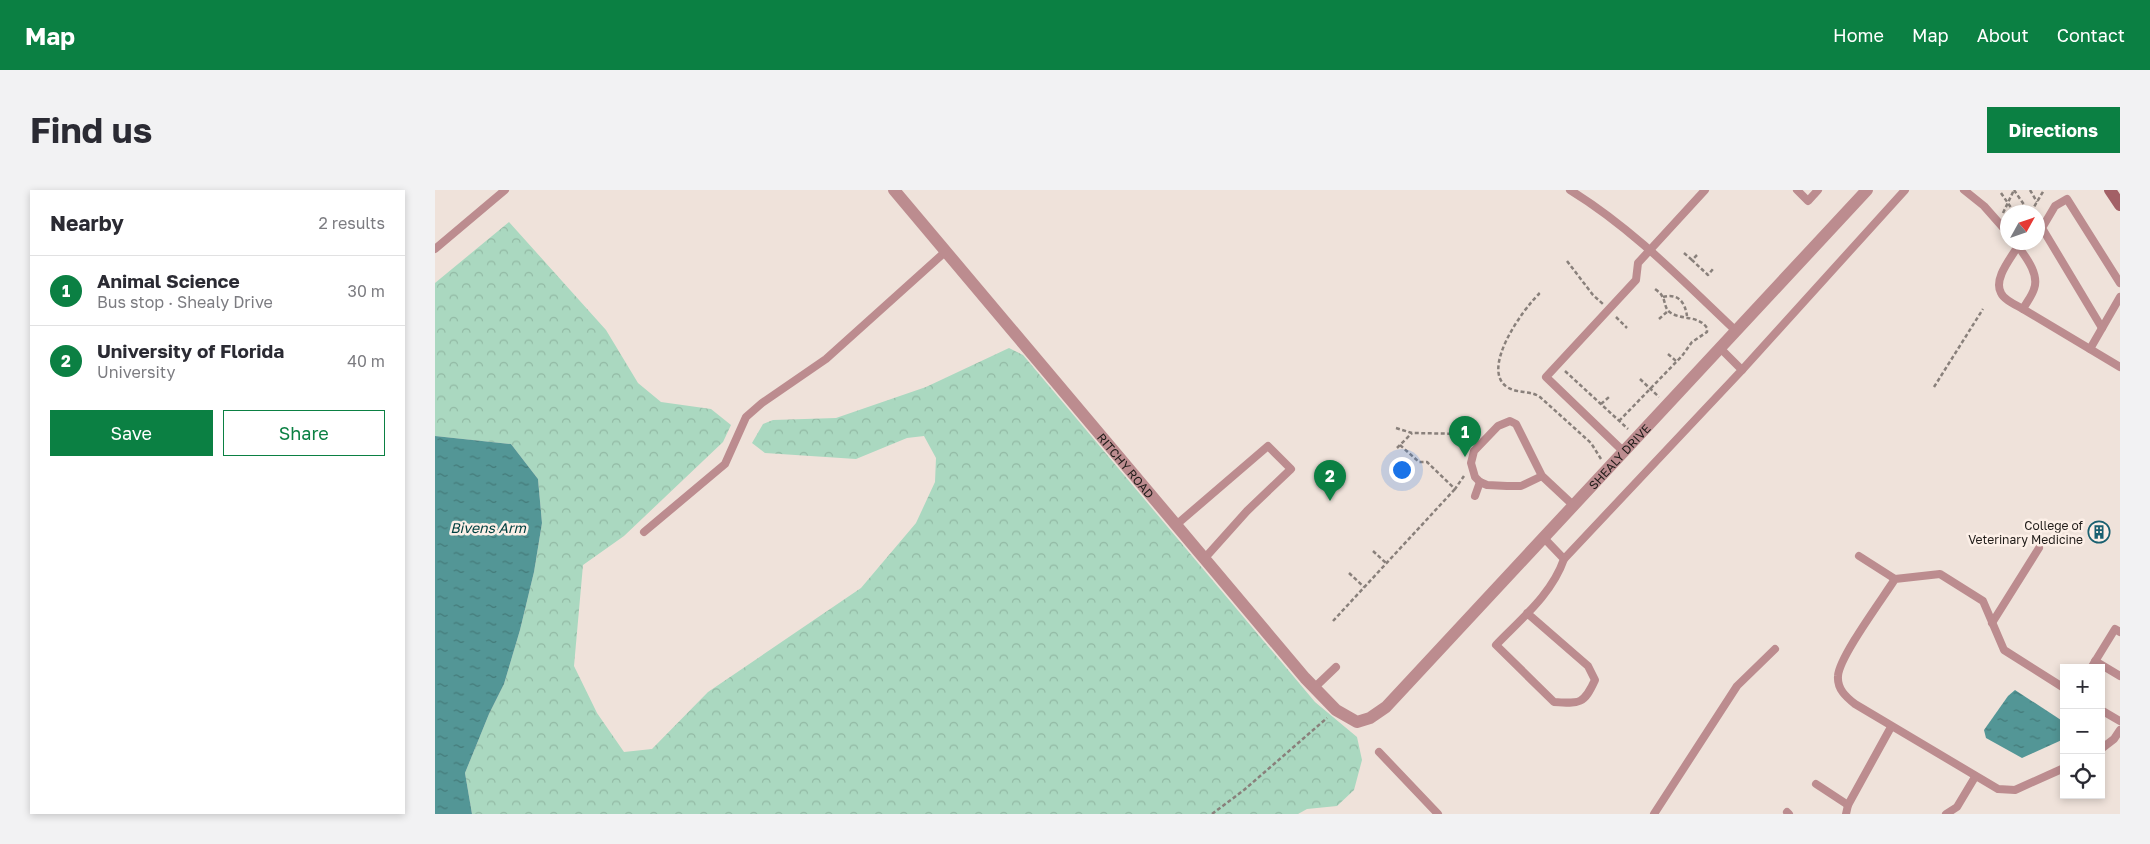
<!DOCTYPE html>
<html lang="en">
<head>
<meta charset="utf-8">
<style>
	body { margin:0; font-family:"Golos Text",sans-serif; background:#f2f2f3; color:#2b2b33 }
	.controls { position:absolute; right:15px; bottom:15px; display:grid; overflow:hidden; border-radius:0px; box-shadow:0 2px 8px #0003 }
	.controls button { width:45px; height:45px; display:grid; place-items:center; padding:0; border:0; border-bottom:1px solid #e1e1e2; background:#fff; color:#2b2b33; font:25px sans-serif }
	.compass { position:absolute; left:1565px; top:15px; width:45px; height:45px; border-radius:50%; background:#fff; box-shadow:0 2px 8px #0003; rotate:50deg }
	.you { position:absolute; left:966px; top:279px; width:18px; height:18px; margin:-12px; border:4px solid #fff; border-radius:50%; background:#1a73e8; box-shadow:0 0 0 8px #1a73e833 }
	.badge { display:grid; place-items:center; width:32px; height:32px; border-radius:50%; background:#0b8043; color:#fff; font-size:16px; font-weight:700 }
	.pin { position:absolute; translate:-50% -41px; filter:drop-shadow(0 1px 2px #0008) }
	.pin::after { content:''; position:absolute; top:26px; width:18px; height:15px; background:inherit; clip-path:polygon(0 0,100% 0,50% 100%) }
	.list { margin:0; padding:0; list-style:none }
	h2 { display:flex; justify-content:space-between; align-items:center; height:65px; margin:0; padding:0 20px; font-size:21px }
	h2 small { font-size:16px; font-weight:400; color:#7c7c81 }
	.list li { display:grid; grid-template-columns:32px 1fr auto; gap:15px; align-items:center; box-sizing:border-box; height:70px; padding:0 20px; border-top:1px solid #e1e1e2 }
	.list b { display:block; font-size:19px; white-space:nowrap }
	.list p { margin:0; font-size:16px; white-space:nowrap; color:#7c7c81 }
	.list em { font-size:16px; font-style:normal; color:#7c7c81 }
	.actions { display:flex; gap:10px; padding:15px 20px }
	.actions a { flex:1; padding:11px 0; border:1px solid #0b8043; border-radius:0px; text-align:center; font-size:18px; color:#0b8043 }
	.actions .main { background:#0b8043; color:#fff }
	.icon { flex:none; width:28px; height:28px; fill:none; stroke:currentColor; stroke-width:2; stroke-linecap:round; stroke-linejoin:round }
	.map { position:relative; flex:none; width:1685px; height:624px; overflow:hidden; border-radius:0px }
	header { display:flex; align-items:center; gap:30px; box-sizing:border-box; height:70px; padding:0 25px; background:#0b8043; color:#fff }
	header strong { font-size:24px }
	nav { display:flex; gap:28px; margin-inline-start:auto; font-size:18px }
	.intro { display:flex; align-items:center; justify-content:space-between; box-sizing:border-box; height:120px; padding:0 30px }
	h1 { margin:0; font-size:35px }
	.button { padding:12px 22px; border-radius:0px; background:#0b8043; color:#fff; font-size:18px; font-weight:700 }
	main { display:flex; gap:30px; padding:0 30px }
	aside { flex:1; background:#fff; border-radius:0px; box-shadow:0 2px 8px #0003 }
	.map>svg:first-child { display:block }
	.forest { fill:url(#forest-crowns) }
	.water { fill:url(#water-ripples) }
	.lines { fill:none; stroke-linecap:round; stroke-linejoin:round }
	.path { stroke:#89807b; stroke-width:2.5; stroke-dasharray:4 2.5; stroke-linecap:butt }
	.lane { stroke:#bc8c8f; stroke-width:8 }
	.street { stroke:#bc8c8f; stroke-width:12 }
	.secondary { stroke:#a36066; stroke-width:12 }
	.labels { text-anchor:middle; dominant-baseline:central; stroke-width:5; stroke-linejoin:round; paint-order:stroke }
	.street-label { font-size:12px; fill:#1f1b18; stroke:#fcefe7 }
	.poi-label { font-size:12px; fill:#1f1b18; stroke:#fcefe7; text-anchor:end }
	.water-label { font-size:14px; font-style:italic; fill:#004141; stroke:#fcefe7 }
</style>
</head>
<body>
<header>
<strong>Map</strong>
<nav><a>Home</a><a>Map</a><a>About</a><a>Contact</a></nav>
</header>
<div class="intro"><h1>Find us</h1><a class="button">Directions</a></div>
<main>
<aside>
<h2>Nearby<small>2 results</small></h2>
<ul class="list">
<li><span class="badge">1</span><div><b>Animal Science</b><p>Bus stop · Shealy Drive</p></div><em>30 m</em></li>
<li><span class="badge">2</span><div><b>University of Florida</b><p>University</p></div><em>40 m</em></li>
</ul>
<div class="actions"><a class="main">Save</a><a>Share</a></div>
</aside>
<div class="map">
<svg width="1685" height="624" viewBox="0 0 1685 624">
	<defs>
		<pattern id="forest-crowns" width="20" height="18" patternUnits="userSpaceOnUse" patternTransform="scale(1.25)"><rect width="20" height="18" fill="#aad8c0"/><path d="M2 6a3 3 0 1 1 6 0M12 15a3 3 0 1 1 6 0" fill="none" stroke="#92b9a4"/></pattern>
		<pattern id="water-ripples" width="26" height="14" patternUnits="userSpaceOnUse" patternTransform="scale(1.25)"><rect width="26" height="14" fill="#539696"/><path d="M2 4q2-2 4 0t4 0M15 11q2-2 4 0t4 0" fill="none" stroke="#447a79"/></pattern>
	</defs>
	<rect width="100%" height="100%" fill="#efe2da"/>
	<!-- forest -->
	<polygon class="forest" points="74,32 171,140 203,193 226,212 276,219 296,235 288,252 189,346 148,375 139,476 162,523 189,562 217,559 273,502 426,398 481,333 500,292 501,268 489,246 472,248 421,269 330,263 317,253 328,234 338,230 401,228 491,197 574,158 588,165 880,512 922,547 927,570 919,600 902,616 872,619 863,624 37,624 30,583 54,524 69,494 85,440 99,382 107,333 103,289 76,254 0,246 0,93"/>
	<!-- water -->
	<g class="water">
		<polygon points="0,246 76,254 103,289 107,333 99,382 85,440 69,494 54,524 30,583 37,624 0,624"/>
		<polygon points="1580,500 1629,532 1629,549 1587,568 1551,548 1549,540 1573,506"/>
	</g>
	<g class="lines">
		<!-- path -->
		<g class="path">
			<polyline points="1579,0 1594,22"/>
			<polyline points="1595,0 1602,12"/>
			<polyline points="1566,3 1579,22"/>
			<polyline points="1596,22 1609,0"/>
			<polyline points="1568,23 1579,0"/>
			<polyline points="1249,63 1257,70"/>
			<polyline points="1262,65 1257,70 1273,85 1278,79"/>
			<polyline points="1132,71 1158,105 1168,114"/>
			<path d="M1103 103 1104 104C1088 119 1045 179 1072 197 1083 204 1095 200 1105 207L1156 253 1166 269"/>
			<path d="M1228 107C1243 103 1250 112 1252 126"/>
			<polyline points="1181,127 1192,138"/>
			<polyline points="1224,129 1233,121"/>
			<polyline points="1233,164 1241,171"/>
			<polyline points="1130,181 1193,239"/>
			<polyline points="1205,189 1224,207"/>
			<polyline points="1499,197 1548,119"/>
			<polyline points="1166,214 1174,207"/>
			<path d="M1184 231 1247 166 1257 152 1272 142V138C1263 125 1247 130 1236 123 1229 119 1231 112 1227 106 1226 103 1221 100 1219 98"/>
			<polyline points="961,238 977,243 1032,244 1039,250"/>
			<polyline points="965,255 984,272 992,272 1020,299 1029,286"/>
			<polyline points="962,258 977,243"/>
			<polyline points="938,361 951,373"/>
			<polyline points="914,383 929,397"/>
			<polyline points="898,431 1020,299"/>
			<polyline points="777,624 809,600 892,528"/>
		</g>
		<!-- lane -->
		<g class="lane">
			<path d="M1135 0C1197 38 1248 91 1301 141"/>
			<polyline points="1362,0 1373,11 1383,0"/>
			<polyline points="1529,0 1549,16 1572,42"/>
			<path d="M1580 52C1589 65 1605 83 1599 99 1597 106 1591 113 1588 119L1685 177"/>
			<path d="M1583 56C1576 68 1558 89 1566 103 1569 110 1581 115 1588 119"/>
			<polyline points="0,59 70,0"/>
			<polyline points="1667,138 1607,38 1620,16 1632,9 1685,93"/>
			<polyline points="1655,159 1685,107"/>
			<polyline points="1307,180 1470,0"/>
			<polyline points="1188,261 1111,187 1201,90 1203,73 1270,0"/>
			<polyline points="1107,286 1086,296 1072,296 1052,295 1045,292 1040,287 1036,273 1039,261 1063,236 1075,231 1081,234 1107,286 1138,315"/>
			<polyline points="1040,306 1045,292"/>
			<polyline points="741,335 833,256 856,279 812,321 769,369"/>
			<polyline points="209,342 290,274 311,227 327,213 391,169 510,62"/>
			<polyline points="1424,366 1460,389"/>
			<polyline points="1129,369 1307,180 1285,158"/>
			<path d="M1092 423 1153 476 1160 490C1149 514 1145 514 1119 512L1061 455C1086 429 1117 404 1129 369L1108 347"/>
			<polyline points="1557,433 1604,358"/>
			<polyline points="1660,471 1685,486"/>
			<polyline points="1656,478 1680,439 1685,442"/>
			<polyline points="879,498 901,477"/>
			<path d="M1629 498 1569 460 1548 411 1505 384 1460 389C1448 408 1404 467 1403 486 1402 499 1411 507 1420 514L1563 599 1580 600 1629 578"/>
			<polyline points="1666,520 1685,531"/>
			<polyline points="1666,559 1679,549 1685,540"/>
			<polyline points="944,562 1003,624"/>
			<polyline points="1381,594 1413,615"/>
			<polyline points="1352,622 1354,624"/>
			<polyline points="1219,624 1302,496 1340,459"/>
			<polyline points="1411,624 1413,615 1456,537"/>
			<polyline points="1511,624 1522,617 1540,587"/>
		</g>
		<!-- street -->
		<path class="street" id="s1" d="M459 0 870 488 901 520 922 532 935 528 951 517 1432 0"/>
		<!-- secondary -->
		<polyline class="secondary" points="1675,0 1685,15"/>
	</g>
	<!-- icons -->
	<defs>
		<g id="building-ring" transform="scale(1.125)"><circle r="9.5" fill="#fcefe7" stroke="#196070" stroke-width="1.5"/><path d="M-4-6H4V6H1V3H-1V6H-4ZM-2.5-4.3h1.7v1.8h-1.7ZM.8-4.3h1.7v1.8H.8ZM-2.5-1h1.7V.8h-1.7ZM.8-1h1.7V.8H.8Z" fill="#196070"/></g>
	</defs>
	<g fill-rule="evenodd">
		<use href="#building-ring" x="1664" y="342"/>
	</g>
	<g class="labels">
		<!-- street labels -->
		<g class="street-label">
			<text stroke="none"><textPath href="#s1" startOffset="1082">SHEALY DRIVE</textPath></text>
			<text stroke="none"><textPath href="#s1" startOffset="360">RITCHY ROAD</textPath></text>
		</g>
		<!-- poi labels -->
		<g class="poi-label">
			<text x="1648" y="335">College of<tspan x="1648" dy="14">Veterinary Medicine</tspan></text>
		</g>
		<!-- water labels -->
		<g class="water-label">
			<text x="53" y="337">Bivens Arm</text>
		</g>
	</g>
</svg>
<div class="controls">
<button>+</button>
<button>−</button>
<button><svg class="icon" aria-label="locate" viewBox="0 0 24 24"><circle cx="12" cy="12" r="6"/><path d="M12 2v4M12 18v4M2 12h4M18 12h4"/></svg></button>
</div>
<svg class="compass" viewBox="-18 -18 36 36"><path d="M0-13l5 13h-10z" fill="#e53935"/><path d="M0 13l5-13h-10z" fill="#7c7c81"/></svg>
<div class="you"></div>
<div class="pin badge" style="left:1030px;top:267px">1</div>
<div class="pin badge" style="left:895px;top:311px">2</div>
</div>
</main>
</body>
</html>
